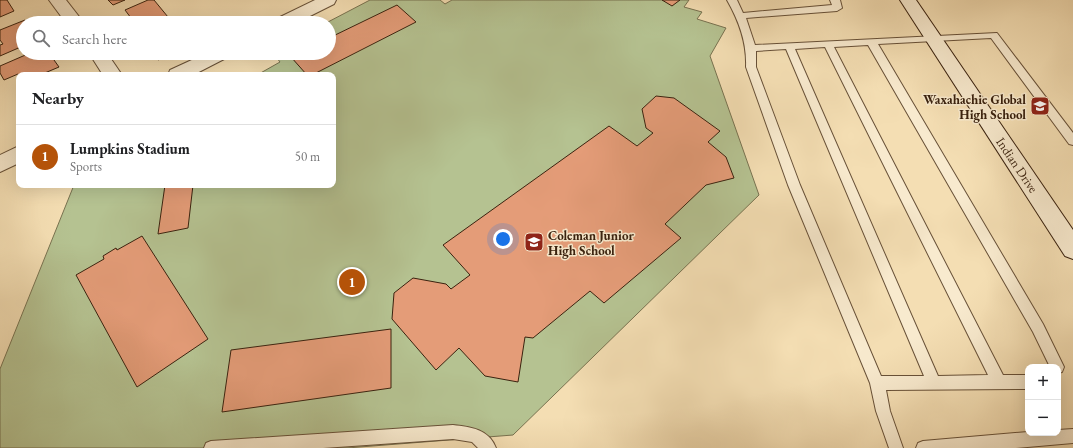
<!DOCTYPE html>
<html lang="en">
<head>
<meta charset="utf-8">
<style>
	body { margin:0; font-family:"EB Garamond",serif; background:#f6f6f6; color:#202124 }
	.controls { position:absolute; right:12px; bottom:12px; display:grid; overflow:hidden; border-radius:8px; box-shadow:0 4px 16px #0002 }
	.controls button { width:36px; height:36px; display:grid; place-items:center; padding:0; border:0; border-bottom:1px solid #e0e0e0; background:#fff; color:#202124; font:20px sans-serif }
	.you { position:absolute; left:503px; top:239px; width:14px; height:14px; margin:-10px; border:3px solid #fff; border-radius:50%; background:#1a73e8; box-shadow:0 0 0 6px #1a73e833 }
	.badge { display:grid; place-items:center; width:26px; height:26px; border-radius:50%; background:#b45309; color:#fff; font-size:13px; font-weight:700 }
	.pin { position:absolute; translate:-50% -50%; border:2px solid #fff; box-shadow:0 1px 4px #0006 }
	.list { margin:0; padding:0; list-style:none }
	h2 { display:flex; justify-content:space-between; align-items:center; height:52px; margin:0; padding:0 16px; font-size:17px }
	h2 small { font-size:13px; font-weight:400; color:#757577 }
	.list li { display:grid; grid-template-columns:26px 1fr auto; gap:12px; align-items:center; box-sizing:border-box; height:64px; padding:0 16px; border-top:1px solid #e0e0e0 }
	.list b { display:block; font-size:15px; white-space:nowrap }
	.list p { margin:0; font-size:13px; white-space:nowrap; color:#757577 }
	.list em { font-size:13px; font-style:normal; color:#757577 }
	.icon { flex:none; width:22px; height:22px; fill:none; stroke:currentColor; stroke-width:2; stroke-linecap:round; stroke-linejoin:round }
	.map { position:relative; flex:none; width:1073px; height:448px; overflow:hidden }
	.search { position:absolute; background:#fff; box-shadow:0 4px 16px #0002; left:16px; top:16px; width:320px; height:44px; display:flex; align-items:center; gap:10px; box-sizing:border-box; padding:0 14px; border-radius:22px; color:#757577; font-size:15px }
	.panel { position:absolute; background:#fff; box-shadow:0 4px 16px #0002; left:16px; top:72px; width:320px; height:116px; border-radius:8px }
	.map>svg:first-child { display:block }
	.green { fill:#b5c291; stroke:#787250 }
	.building { fill:#e49c78; stroke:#3a220f }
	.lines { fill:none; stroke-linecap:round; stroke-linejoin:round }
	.lane-casing { stroke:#685138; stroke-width:2 }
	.street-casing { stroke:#685138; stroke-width:2 }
	.secondary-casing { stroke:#3a220f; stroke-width:2 }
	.lane { fill:#f8eace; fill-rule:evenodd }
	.street { fill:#f8eace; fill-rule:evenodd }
	.secondary { fill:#f8eace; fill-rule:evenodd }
	.labels { text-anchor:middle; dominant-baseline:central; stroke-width:3; stroke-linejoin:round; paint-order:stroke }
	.poi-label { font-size:13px; font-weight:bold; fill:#3a220f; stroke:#f8eace; text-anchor:end }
	.street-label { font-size:13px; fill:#3a220f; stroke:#f8eace }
</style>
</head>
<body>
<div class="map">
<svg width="1073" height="448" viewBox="0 0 1073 448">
	<rect width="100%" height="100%" fill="#f4deb3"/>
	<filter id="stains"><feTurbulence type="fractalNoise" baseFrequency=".005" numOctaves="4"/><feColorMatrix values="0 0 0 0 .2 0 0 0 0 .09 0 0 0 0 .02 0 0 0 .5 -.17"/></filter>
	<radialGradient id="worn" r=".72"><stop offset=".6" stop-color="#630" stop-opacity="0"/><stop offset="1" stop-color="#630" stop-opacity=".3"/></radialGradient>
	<!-- green -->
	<polygon class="green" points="370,0 440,0 445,4 452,0 689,0 684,7 702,12 697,19 726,28 710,56 759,195 513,435 347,448 0,448 0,369 74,185 333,185 333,75 257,75 280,62 273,53 329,53 329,23 326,23"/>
	<!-- building -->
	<g class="building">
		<polygon points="0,0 7,0 14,11 0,17"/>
		<polygon points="108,0 125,0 113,5"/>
		<polygon points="148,0 154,0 168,17 155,23 127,23 125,21 131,18 125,10"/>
		<polygon points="662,0 680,0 672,6"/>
		<polygon points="397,5 416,22 312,75 307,75 291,57 300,53 329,53 329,38"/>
		<polygon points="25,20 28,23 23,23 23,46 0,56 0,45 3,44 0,40 0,30"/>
		<polygon points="30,53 49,53 59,67 40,75 19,76 18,74 4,80 0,73 0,66"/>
		<polygon points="152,53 172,53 158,60"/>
		<polygon points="656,96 674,98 720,131 708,142 726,157 734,178 706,185 665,224 681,238 604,303 590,291 533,338 525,337 518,382 485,376 459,348 436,370 392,319 394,293 413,278 446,284 451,289 470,275 443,245 609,126 637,146 653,133 646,128 642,109"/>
		<polygon points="165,185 193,185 188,228 158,234"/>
		<polygon points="142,236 208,339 137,387 76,275 104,259 103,256 116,248 117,250"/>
		<polygon points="391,329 391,388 222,412 231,350"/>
	</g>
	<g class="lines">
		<!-- lane casing -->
		<g class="lane-casing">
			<g id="lane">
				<path d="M727 0H737L743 13 832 5 830 0H840L842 8 837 11 746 18 755 45 997 33 1073 133V145L1069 144 991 38 878 44 1043 324 1064 367 1062 372 1058 373V367H1050L1033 332 868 45 834 47 1003 375H1028V389L886 390 890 411 903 448H889L876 411 870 383 788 185 746 67C747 42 739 21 727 0ZM825 47 988 375 938 376 795 49ZM786 49 924 376H881L800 185 756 67V51Z"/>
				<path d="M453 425C471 427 489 429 496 448H478L472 442 453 439 323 448H204L206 443 211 441Z"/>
				<polygon points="1073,429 1073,443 1016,448 916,448 918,443 923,441 1028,432 1058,433 1058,430"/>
			</g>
		</g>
		<!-- street casing -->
		<g class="street-casing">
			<g id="street">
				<polygon points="49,0 66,0 84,23 66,23"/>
				<polygon points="315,0 336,0 334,4 296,23 273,23 276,19"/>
				<polygon points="89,53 107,53 122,75 103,75"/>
				<polygon points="207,53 231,53 228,57 193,75 168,75 170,70"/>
				<polygon points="19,146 19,163 0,172 0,155"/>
			</g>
		</g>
		<!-- secondary casing -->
		<g class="secondary-casing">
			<polygon id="secondary" points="900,0 916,0 1073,230 1073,259 1065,256"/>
		</g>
		<!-- lane -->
		<use href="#lane" class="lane"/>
		<!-- street -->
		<use href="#street" class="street"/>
		<!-- secondary -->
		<use href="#secondary" class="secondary"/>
	</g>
	<!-- icons -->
	<defs>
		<g id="school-square" transform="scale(1)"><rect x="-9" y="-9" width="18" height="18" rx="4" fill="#8f2418" stroke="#f8eace"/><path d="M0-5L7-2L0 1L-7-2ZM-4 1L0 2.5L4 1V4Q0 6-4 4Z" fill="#fff"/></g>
	</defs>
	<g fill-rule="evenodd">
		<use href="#school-square" x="1040" y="106"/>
		<use href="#school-square" x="534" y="242"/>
	</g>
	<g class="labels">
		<!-- poi labels -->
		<g class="poi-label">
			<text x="1026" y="99">Waxahachie Global<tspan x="1026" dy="15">High School</tspan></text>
			<text x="548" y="235" text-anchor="start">Coleman Junior<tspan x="548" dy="15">High School</tspan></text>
		</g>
		<!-- street labels -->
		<g class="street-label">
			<text transform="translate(1017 165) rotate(56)">Indian Drive</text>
		</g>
	</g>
	<rect width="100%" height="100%" filter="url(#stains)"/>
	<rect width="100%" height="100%" fill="url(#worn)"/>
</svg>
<div class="controls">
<button>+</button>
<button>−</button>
</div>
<div class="you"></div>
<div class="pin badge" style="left:352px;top:282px">1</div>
<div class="search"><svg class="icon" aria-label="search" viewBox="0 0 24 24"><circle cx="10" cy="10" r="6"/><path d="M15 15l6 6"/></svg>Search here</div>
<section class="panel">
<h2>Nearby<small></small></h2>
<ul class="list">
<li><span class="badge">1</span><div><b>Lumpkins Stadium</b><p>Sports</p></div><em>50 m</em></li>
</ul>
</section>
</div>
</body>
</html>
